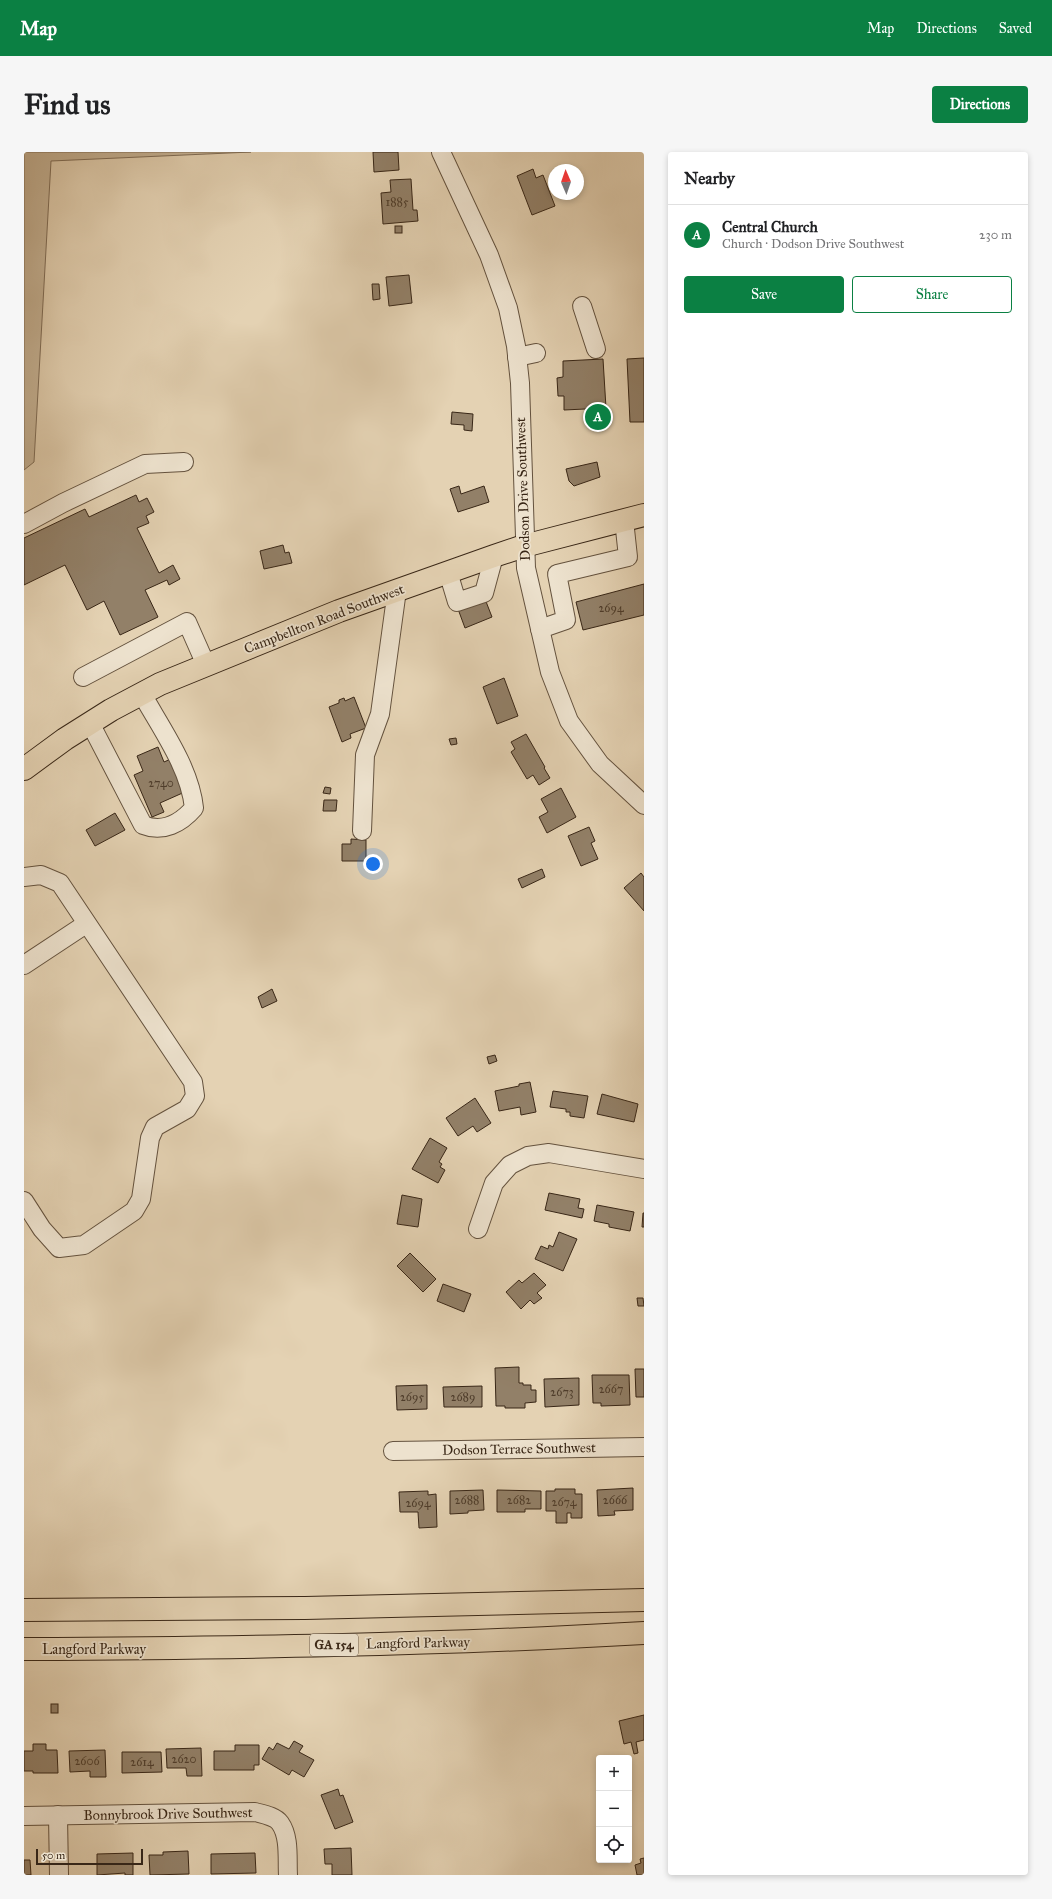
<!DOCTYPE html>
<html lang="en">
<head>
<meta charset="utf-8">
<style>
	body { margin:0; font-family:"IM FELL Great Primer",serif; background:#f6f6f6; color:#202124 }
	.controls { position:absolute; right:12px; bottom:12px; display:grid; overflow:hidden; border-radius:4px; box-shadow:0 2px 6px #0003 }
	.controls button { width:36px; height:36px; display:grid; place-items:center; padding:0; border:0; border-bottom:1px solid #e0e0e0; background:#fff; color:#202124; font:20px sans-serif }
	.compass { position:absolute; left:524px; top:12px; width:36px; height:36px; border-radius:50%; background:#fff; box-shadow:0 2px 6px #0003; rotate:358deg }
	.scale { position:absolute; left:12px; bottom:10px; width:107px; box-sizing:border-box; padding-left:4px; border:2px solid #392717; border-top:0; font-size:11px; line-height:14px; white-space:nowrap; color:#392717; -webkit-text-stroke:3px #ede2ce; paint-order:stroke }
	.you { position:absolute; left:349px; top:712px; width:14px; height:14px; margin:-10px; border:3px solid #fff; border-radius:50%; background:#1a73e8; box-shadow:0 0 0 6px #1a73e833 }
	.badge { display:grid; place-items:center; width:26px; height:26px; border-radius:50%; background:#0b8043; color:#fff; font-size:13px; font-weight:700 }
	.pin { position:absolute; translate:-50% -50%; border:2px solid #fff; box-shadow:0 1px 4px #0006 }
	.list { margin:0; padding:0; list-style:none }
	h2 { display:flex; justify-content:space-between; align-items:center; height:52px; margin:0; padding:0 16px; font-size:17px }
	h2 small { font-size:13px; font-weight:400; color:#757577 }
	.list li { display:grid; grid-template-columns:26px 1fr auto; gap:12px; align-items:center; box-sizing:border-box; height:60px; padding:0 16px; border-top:1px solid #e0e0e0 }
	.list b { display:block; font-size:15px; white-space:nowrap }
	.list p { margin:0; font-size:13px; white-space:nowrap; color:#757577 }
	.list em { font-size:13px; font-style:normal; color:#757577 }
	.actions { display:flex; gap:8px; padding:12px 16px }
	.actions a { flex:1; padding:9px 0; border:1px solid #0b8043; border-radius:4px; text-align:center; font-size:14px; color:#0b8043 }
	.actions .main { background:#0b8043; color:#fff }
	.icon { flex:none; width:22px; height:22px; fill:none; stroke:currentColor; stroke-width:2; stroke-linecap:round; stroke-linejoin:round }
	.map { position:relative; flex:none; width:620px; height:1723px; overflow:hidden; border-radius:4px }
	header { display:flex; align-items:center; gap:24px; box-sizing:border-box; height:56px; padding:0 20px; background:#0b8043; color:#fff }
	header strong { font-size:19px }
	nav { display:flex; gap:22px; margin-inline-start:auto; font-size:14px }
	.intro { display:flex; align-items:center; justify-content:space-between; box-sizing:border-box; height:96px; padding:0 24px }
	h1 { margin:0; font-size:28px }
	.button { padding:10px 18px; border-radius:4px; background:#0b8043; color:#fff; font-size:14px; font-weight:700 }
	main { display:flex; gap:24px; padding:0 24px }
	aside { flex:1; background:#fff; border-radius:4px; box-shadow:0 2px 6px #0003 }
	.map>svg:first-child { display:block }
	.green { fill:#c7b598; stroke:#806e58 }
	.building { fill:#928068; stroke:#392717 }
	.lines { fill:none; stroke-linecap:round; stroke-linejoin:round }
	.minor-casing { stroke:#64523e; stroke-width:20 }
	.major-casing { stroke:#392717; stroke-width:24 }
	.highway-casing { stroke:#392717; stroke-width:24 }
	.minor { stroke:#ede2ce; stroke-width:18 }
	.major { stroke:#e4d2b3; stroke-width:22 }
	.highway { stroke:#e4d2b3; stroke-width:22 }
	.labels { text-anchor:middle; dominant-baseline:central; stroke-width:3.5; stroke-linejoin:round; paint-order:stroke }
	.number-label { font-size:12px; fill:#4f3d2b }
	.shield { fill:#ede2ce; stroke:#6f5f4e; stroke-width:1 }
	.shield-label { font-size:13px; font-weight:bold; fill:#392717 }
	.street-label { font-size:14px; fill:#392717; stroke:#ede2ce }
</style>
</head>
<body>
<header>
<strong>Map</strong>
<nav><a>Map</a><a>Directions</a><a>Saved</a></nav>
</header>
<div class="intro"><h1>Find us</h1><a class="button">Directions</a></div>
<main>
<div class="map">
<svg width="620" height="1723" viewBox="0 0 620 1723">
	<rect width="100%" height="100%" fill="#e4d2b3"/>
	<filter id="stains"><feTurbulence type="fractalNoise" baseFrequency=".005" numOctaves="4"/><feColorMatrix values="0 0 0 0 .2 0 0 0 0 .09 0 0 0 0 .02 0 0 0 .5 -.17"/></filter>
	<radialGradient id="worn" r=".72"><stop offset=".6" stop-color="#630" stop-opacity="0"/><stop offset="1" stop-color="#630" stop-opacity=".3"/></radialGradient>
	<!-- green -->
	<polygon class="green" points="0,0 227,0 27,9 10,310 0,318"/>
	<!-- building -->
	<g class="building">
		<polygon points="349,0 374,0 375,18 350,20"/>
		<polygon points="509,17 512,26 519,23 531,54 508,63 493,24"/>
		<polygon points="387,27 389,58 393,58 394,69 359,72 357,41 367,40 366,28"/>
		<rect x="371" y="74" width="7" height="7"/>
		<polygon points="385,123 388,151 365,154 362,125"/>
		<polygon points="348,132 355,132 356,147 349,148"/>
		<polygon points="620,206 620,270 606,270 603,207"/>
		<polygon points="579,207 582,256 540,258 540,244 534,244 533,226 539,225 539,209"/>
		<polygon points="428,260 449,262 448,279 440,278 440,273 427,272"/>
		<polygon points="573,310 576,325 550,334 545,329 542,317"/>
		<polygon points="435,334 437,342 460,334 465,350 434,360 426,337"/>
		<polygon points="112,343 115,350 123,346 130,360 122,364 125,371 113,376 135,421 149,413 156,427 145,433 143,428 121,438 134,465 96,483 80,449 63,458 41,413 0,433 0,386 61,357 65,365"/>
		<polygon points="259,393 261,401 265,400 268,411 240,417 236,399"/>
		<polygon points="620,432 620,463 559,478 552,450"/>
		<polygon points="461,447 468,465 441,476 434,457"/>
		<polygon points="480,526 494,564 473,572 459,535"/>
		<polygon points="330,545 342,576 326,582 327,586 318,590 305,555 315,551 315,548 320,546 321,549"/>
		<polygon points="502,582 521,615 520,616 526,626 515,633 509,623 503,627 487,600 491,597 487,590"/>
		<polygon points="432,586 433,592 427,593 425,587"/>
		<polygon points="134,595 140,610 149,606 163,639 136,651 140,660 128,665 110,623 119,619 113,604"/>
		<polygon points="301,635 307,636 306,642 299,641"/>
		<polygon points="537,636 552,665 523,681 515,665 524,660 517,647"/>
		<polygon points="300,648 313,648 312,659 299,659"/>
		<polygon points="91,661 101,678 71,694 62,678"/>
		<polygon points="565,675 571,689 567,691 574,707 557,714 544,684"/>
		<polygon points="327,687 342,688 342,709 318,709 318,692 327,692"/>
		<polygon points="518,717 521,725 498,736 494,727"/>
		<polygon points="617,721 620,725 620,759 600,736"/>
		<polygon points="248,837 253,849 238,856 234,845"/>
		<polygon points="471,903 473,909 465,912 463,905"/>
		<polygon points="506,930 512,960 497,963 496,955 475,959 471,939 495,934 495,932"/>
		<polygon points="529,939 564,944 560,966 546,964 546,960 542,960 542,957 526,955"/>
		<polygon points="578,942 614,952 610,970 573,962"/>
		<polygon points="451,946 467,971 453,980 449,974 434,984 422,966"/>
		<polygon points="406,986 423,996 415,1010 418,1012 416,1015 421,1018 414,1031 388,1017"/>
		<polygon points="525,1041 556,1047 554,1056 560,1057 558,1066 521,1058"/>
		<polygon points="378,1043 398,1047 394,1075 373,1072"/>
		<polygon points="573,1053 610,1060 606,1079 585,1075 585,1072 570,1069"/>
		<polygon points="619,1061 620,1061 620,1075 618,1075"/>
		<polygon points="535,1080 553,1087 539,1119 511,1107 517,1094 524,1097 525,1093 529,1095"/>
		<polygon points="386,1101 412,1127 399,1140 373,1114"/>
		<polygon points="510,1121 522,1133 513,1141 518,1146 510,1152 506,1148 497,1157 482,1140 495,1128 498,1131"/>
		<polygon points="419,1132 447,1142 440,1160 413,1149"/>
		<polygon points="613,1146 619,1146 620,1154 614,1154"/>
		<polygon points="495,1215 495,1231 499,1231 499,1233 507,1233 507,1238 512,1238 512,1250 501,1251 501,1256 481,1256 481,1254 472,1254 471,1216"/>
		<polygon points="611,1217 620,1217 620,1245 612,1245"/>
		<polygon points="568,1223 605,1223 606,1253 577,1254 577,1251 569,1251"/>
		<polygon points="555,1226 555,1253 521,1255 520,1227"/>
		<polygon points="403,1233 403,1257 373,1258 372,1234"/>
		<polygon points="458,1234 458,1255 420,1255 419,1235"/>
		<polygon points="609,1336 609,1358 590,1359 591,1363 574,1364 573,1338"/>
		<polygon points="531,1337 551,1337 551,1342 558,1342 558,1366 547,1366 547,1361 543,1361 543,1371 532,1371 532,1359 522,1359 522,1339 531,1339"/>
		<polygon points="459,1338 460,1358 444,1359 444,1361 426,1362 426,1339"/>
		<polygon points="473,1338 517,1339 517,1357 501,1357 501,1360 473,1360"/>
		<polygon points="404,1339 404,1343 412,1342 413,1375 395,1376 394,1360 376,1360 375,1340"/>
		<rect x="27" y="1552" width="7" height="9"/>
		<polygon points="620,1563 620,1588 612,1590 614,1601 610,1602 607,1590 600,1592 595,1569"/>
		<polygon points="270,1589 279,1594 275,1600 290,1608 280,1625 268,1618 265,1623 238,1607 245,1595 249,1598 253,1591 265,1597"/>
		<polygon points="9,1592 22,1592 22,1598 33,1598 34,1621 9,1621 9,1619 0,1619 0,1599 9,1599"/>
		<polygon points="211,1593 235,1593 235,1613 230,1613 230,1618 190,1618 190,1599 211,1599"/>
		<polygon points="177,1596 178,1624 163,1624 162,1616 143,1616 142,1597"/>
		<polygon points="81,1598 82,1625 66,1625 66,1619 46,1620 45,1599"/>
		<polygon points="98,1600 137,1600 138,1620 98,1621"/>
		<polygon points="314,1637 316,1644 319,1643 329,1670 311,1677 297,1643"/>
		<polygon points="327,1696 328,1723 308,1723 308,1712 301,1712 300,1697"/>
		<polygon points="164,1699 165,1722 126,1723 125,1703 139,1703 139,1700"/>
		<polygon points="109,1701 109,1723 101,1723 101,1721 73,1723 73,1702"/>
		<polygon points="231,1701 232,1721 187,1722 187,1702"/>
		<polygon points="620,1706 620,1723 613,1723 611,1713 617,1711 616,1707"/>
		<polygon points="0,1708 6,1708 7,1723 0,1723"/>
	</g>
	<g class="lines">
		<!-- minor casing -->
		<g class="minor-casing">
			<g id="minor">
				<polyline points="417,0 465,103 484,156 492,194 496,231 502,416 526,520 545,569 576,612 620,653"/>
				<polyline points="558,154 572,197"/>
				<polyline points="493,205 512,201"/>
				<polyline points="0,372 39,351 121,312 160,310"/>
				<polyline points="424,420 433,450 460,441 470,404"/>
				<polyline points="516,477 542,468 533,422 604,405 600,368"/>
				<polyline points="59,525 163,470 182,513"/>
				<path d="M66 571 119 673C139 681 157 671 170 656 166 616 137 576 118 542"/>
				<polyline points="338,679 341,603 356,562 373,438"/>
				<polyline points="0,725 17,723 36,731 169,930 171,944 163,957 131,975 126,986 117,1047 110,1059 60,1093 35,1096 18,1077 0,1049"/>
				<polyline points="0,813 62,772"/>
				<polyline points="454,1077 470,1031 486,1013 504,1004 525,1001 620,1017"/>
				<polyline points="369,1299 620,1295"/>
				<polyline points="34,1663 35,1723"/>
				<path d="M0 1664 231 1660C238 1662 251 1664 256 1671 266 1685 263 1707 264 1723"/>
			</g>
		</g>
		<!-- major casing -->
		<g class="major-casing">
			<polyline id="major" points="0,617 41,587 87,558 136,532 315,459 470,404 500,394 620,363"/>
		</g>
		<!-- highway casing -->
		<g class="highway-casing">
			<g id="highway">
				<polyline points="0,1458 281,1456 620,1448"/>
				<path d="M0 1497C207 1496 413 1493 620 1481"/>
			</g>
		</g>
		<!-- minor -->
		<use href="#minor" class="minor"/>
		<!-- major -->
		<use href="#major" class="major"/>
		<!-- highway -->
		<use href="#highway" class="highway"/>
	</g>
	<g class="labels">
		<!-- number labels -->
		<g class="number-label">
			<text x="373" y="50">1885</text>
			<text x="587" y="456">2694</text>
			<text x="137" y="631">2740</text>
			<text x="587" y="1237">2667</text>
			<text x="538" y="1240">2673</text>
			<text x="388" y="1245">2695</text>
			<text x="439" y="1245">2689</text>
			<text x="443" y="1348">2688</text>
			<text x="495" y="1348">2682</text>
			<text x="591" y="1348">2666</text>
			<text x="540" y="1350">2674</text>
			<text x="394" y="1351">2694</text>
			<text x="160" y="1607">2620</text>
			<text x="63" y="1609">2606</text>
			<text x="118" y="1610">2614</text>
		</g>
		<!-- shield labels -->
		<rect class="shield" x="286" y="1482" width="48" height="22" rx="3"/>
		<g class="shield-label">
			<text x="310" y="1493">GA 154</text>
		</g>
		<!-- street labels -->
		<g class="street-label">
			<text transform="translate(499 337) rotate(-92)">Dodson Drive Southwest</text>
			<text transform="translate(300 467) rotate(-21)">Campbellton Road Southwest</text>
			<text transform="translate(495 1297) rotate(-1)">Dodson Terrace Southwest</text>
			<text transform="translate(394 1491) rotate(-1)">Langford Parkway</text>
			<text x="70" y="1497">Langford Parkway</text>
			<text transform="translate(144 1662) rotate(-1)">Bonnybrook Drive Southwest</text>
		</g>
	</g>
	<rect width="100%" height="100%" filter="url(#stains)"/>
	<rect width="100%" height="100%" fill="url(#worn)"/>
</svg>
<div class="controls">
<button>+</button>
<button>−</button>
<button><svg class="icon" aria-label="locate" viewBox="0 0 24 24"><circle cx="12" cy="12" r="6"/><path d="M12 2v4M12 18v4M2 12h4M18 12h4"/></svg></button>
</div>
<svg class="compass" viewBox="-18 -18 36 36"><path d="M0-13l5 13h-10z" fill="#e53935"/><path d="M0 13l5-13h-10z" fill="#757577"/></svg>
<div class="scale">50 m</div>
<div class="you"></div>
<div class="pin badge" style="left:574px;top:265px">A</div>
</div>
<aside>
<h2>Nearby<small></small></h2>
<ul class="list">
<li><span class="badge">A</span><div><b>Central Church</b><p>Church · Dodson Drive Southwest</p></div><em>230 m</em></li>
</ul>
<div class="actions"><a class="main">Save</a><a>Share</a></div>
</aside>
</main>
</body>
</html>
